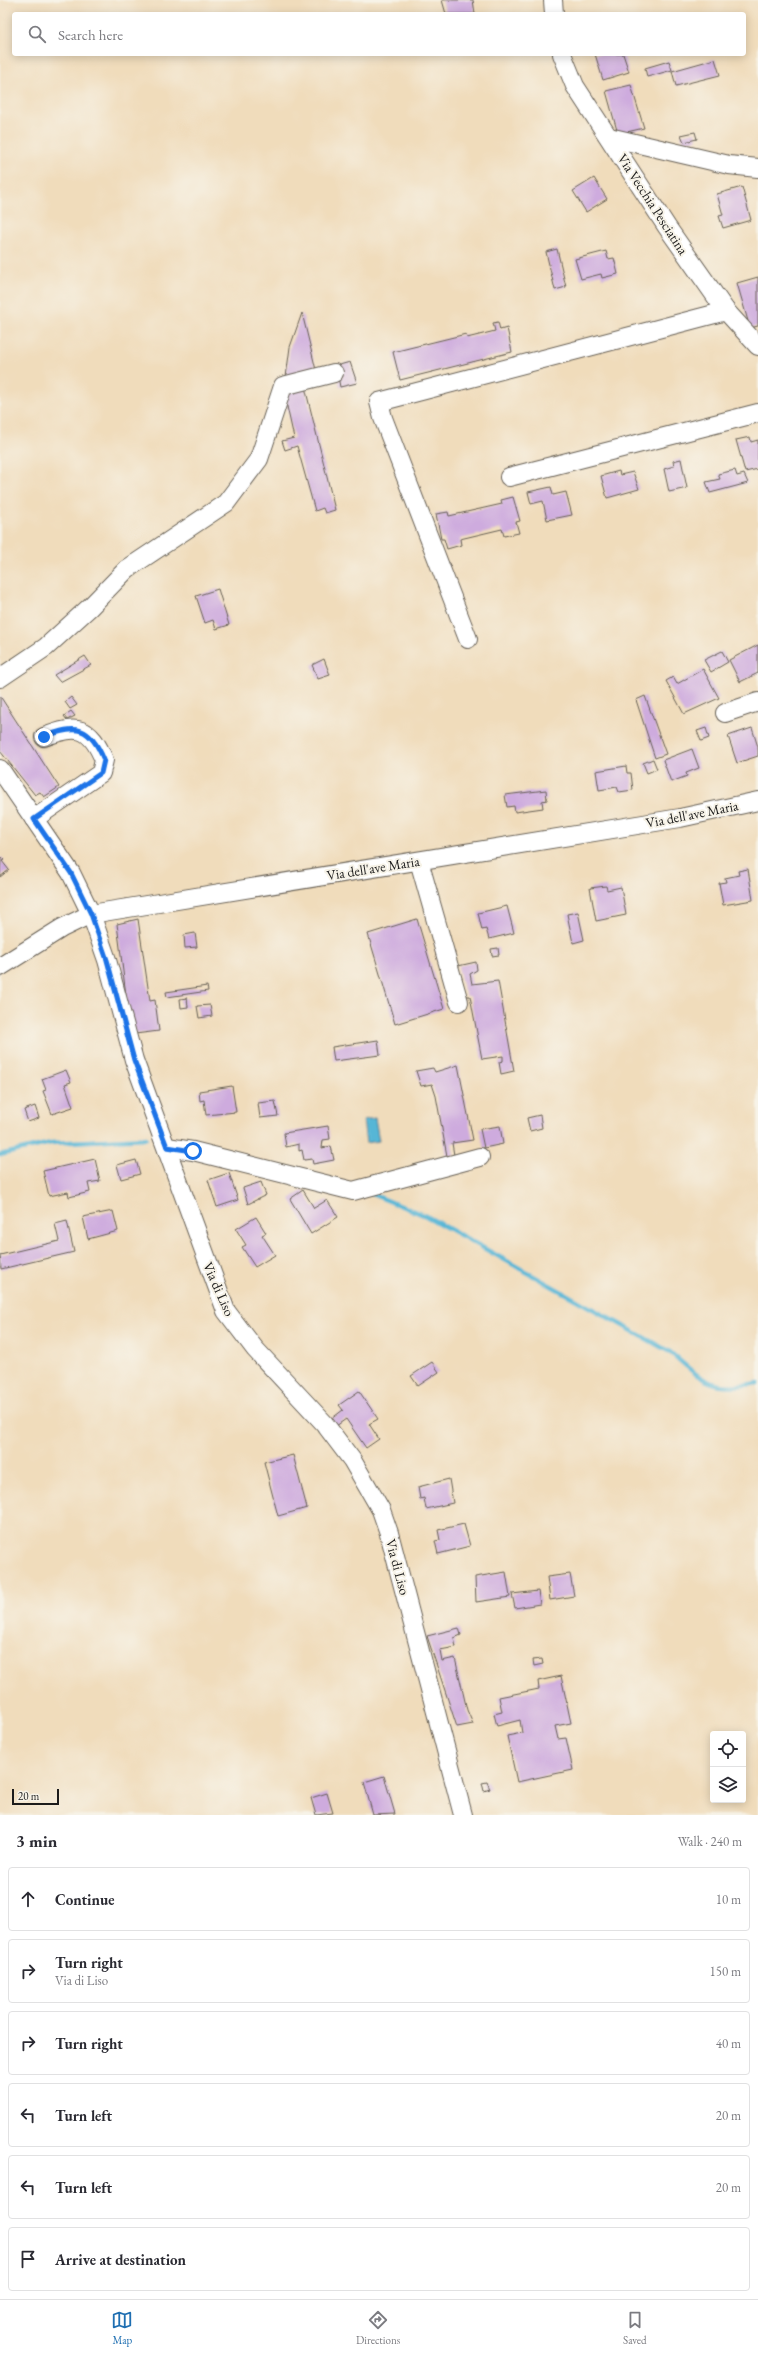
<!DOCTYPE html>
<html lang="en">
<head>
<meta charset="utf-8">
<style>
	body { margin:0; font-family:"EB Garamond",serif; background:#f2f2f3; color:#2b2b33 }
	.controls { position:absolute; right:12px; bottom:12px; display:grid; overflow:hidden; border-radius:4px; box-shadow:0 2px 10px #0003 }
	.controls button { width:36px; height:36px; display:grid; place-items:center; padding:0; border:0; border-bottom:1px solid #e1e1e2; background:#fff; color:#2b2b33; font:20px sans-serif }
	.scale { position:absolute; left:12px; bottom:10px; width:47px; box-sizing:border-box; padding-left:4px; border:2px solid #1c1c1c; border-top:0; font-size:11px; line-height:14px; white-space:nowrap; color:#1c1c1c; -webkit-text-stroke:3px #f7f3e8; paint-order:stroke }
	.stop { position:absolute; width:12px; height:12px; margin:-9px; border:3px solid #1a73e8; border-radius:50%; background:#fff }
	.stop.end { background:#1a73e8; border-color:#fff; box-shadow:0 1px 4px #0008 }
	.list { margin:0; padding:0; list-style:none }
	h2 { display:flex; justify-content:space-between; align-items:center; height:52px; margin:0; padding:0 16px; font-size:17px }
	h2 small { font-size:13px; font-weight:400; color:#7c7c81 }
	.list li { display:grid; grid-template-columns:26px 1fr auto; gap:12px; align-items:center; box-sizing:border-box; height:64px; margin:0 8px 8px; padding:0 8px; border:1px solid #e1e1e2; border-radius:4px }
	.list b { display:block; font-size:15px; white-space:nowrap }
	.list p { margin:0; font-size:13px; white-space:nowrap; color:#7c7c81 }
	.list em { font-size:13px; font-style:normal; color:#7c7c81 }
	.icon { flex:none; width:22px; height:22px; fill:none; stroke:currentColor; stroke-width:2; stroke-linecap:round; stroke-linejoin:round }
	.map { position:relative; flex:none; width:758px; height:1815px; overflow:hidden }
	.search { position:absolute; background:#fff; box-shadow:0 2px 10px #0003; left:12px; right:12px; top:12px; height:44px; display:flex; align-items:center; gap:10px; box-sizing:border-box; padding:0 14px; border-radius:4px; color:#7c7c81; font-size:15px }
	.sheet { height:484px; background:#fff }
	nav { display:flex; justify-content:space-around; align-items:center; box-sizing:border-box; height:56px; border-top:1px solid #e1e1e2; background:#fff; font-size:11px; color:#7c7c81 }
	nav a { display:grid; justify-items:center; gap:2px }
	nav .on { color:#1f6fb2 }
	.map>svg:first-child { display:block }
	.water { fill:#57b6d6; stroke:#3a6979 }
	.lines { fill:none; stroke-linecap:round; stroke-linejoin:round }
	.stream { stroke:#57b6d6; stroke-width:4.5 }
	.building { fill:#ceabde }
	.minor-casing { stroke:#665f54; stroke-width:20 }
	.minor { stroke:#fff; stroke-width:18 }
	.route { stroke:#1a73e8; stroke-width:5 }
	.labels { text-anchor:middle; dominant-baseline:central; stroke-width:4; stroke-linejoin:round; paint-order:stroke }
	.street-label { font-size:14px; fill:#1c1c1c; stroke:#f7f3e8 }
</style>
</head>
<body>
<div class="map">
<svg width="758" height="1815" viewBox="0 0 758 1815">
	<rect width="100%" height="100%" fill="#f7f3e8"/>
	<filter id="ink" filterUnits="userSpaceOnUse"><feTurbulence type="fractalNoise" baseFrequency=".025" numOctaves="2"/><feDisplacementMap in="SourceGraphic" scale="8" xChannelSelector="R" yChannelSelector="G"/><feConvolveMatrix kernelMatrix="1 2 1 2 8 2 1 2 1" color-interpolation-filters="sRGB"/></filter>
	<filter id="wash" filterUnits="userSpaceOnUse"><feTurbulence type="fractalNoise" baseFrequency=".012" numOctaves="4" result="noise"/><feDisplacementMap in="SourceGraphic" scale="16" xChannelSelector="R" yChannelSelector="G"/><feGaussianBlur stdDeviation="0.9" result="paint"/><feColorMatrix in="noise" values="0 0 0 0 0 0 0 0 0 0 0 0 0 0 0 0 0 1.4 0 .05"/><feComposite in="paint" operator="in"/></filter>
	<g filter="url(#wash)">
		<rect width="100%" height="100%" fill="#f0dcbb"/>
		<!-- water -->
		<polygon class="water" points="375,1118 379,1141 366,1143 363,1120"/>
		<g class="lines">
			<!-- stream -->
			<g class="stream">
				<polyline points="0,1155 51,1143 146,1138"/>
				<path d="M369 1193 426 1216 670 1352C704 1382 711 1391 758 1383"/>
			</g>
		</g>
		<g id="blocks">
			<!-- building -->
			<g class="building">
				<polygon points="442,0 473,0 475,14 446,14"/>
				<polygon points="595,54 623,54 629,72 603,80"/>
				<polygon points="715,59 720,75 676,86 672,71"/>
				<polygon points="669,61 672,70 647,77 645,68"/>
				<polygon points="631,85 644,128 618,134 606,91"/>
				<polygon points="695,132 697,139 684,142 681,135"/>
				<polygon points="594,178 607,199 586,212 573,191"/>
				<polygon points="742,187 751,220 723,228 719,216 723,215 717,194"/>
				<polygon points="557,249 566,287 555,290 546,252"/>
				<polygon points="606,251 608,259 614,258 618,274 602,278 601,274 581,279 575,259"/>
				<polygon points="758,277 758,326 750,328 737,283"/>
				<polygon points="302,313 316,370 286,377 290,347"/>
				<polygon points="498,322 500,330 507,328 512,352 400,380 393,352 466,334 467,338 495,331 493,323"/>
				<polygon points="350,362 357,383 340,387 336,366"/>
				<polygon points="305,387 335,510 325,513 323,508 315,511 297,446 285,450 282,441 294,438 284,393"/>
				<polygon points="750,437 751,442 758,440 758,469 745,472 736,440"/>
				<polygon points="681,459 687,488 669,492 664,469 674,466 673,461"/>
				<polygon points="735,470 737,476 744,474 748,483 710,493 706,482 720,479 718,474"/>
				<polygon points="619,471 620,475 633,472 639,489 607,498 601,476"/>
				<polygon points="551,487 553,495 566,492 572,515 547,520 543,501 531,504 528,492"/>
				<polygon points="513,497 520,521 516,522 519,533 504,536 502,529 460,539 461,545 447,549 444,539 441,539 436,514 448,512 449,516 502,504 501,500"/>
				<polygon points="218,589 229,625 216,629 213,620 205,623 196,596"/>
				<polygon points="758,645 758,673 740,682 729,660"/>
				<polygon points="722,651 728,662 711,672 704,660"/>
				<polygon points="85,656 91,665 60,682 54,675"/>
				<polygon points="324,659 330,675 318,679 312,665"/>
				<polygon points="703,669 719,698 684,714 666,681 673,677 677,684"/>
				<polygon points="0,696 59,787 44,797 40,792 35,795 0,751"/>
				<polygon points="645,696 666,754 655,758 636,700"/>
				<polygon points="71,697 77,705 70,709 65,702"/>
				<polygon points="71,711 75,716 67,720 64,716"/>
				<polygon points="706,728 709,738 701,741 697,731"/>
				<polygon points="752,728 758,747 758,756 737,763 728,736"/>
				<polygon points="692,749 699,768 686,773 687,776 671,782 663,760"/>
				<polygon points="653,759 657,769 647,773 643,763"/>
				<polygon points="626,766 627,773 631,773 633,790 619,792 617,787 599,790 596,771"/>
				<polygon points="546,790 547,800 542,801 543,808 515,812 514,806 507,807 505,795"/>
				<polygon points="1,857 4,860 2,861 9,870 0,877"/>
				<polygon points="748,869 753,900 723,905 719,883 726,882 725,878 739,875 738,871"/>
				<polygon points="606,886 607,890 621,887 626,915 596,921 590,888"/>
				<polygon points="507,906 514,933 489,939 486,929 482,930 478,913"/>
				<polygon points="578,912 584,940 573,943 567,914"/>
				<polygon points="138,919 150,1001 155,1000 159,1031 135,1034 127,1003 117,924"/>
				<polygon points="417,919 444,1009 395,1024 368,934"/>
				<polygon points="195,933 197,947 185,948 184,935"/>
				<polygon points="498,948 499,955 492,956 491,949"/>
				<polygon points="476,962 477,970 470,974 472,984 498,981 514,1071 501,1074 499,1062 503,1061 503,1056 482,1059 470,996 467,996 462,985 458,966"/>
				<polygon points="207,986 208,991 167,997 166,992"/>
				<polygon points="187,998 188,1007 181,1008 180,999"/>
				<polygon points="210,1005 212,1016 199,1018 197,1006"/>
				<polygon points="378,1040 380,1055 334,1061 332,1047"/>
				<polygon points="458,1065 473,1140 452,1143 454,1155 447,1156 436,1096 432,1084 421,1086 416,1071 433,1068 435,1072"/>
				<polygon points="66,1070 71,1082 65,1084 73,1107 52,1114 43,1091 46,1090 42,1079"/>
				<polygon points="232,1086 236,1112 206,1115 204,1100 200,1101 199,1091"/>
				<polygon points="275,1101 278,1116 260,1118 258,1103"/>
				<polygon points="35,1106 39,1118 28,1122 24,1110"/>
				<polygon points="540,1115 542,1128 530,1131 527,1118"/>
				<polygon points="328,1126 330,1139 323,1140 322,1148 331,1146 334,1160 313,1164 312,1159 304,1160 302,1150 299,1151 299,1144 286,1147 284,1133"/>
				<polygon points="500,1126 503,1144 484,1148 480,1129"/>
				<polygon points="95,1159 100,1181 88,1183 90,1192 69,1197 68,1192 49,1196 43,1171"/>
				<polygon points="136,1160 140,1174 121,1179 117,1165"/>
				<polygon points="229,1173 238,1200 217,1207 208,1180"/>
				<polygon points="261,1182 266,1195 248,1204 243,1188"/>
				<polygon points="303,1190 314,1208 327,1200 338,1217 311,1234 290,1199"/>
				<polygon points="113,1211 118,1231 88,1239 83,1217"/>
				<polygon points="256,1217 266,1233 262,1235 275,1255 255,1267 242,1247 246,1245 236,1229"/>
				<polygon points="67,1221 74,1252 1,1269 0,1255 59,1241 55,1224"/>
				<polygon points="432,1362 439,1372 418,1386 411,1376"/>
				<polygon points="359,1391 378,1419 369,1424 379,1439 366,1448 346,1419 336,1426 331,1419 343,1410 339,1405"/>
				<polygon points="293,1455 307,1508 278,1516 264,1462"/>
				<polygon points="449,1479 453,1503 426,1509 424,1498 420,1499 418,1487"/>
				<polygon points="464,1524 470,1546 438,1554 435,1541 440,1540 438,1530"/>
				<polygon points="506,1572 510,1597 476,1602 475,1577"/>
				<polygon points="570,1574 574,1596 550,1600 547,1577"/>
				<polygon points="538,1591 540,1604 515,1608 512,1594"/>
				<polygon points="459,1628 461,1635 454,1638 456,1647 440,1650 442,1661 455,1658 467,1710 473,1724 457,1727 427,1636"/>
				<polygon points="542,1659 543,1664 534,1666 533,1660"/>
				<polygon points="561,1676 571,1723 555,1726 558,1739 566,1738 573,1770 517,1782 507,1736 522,1733 520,1720 497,1726 494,1714 502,1712 499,1697 539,1689 538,1681"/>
				<polygon points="384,1776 395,1814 373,1815 364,1782"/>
				<polygon points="487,1782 490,1789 484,1791 482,1783"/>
				<polygon points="327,1793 333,1813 316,1815 311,1798"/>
			</g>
		</g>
	</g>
	<g filter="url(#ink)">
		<use href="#blocks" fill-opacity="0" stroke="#665f54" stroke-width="1"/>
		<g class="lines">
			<!-- minor casing -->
			<g class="minor-casing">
				<g id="minor">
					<polyline points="553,0 554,14"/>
					<polyline points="562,54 575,86 667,227 726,311 758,346"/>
					<polyline points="609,137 729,165 758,168"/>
					<polyline points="509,477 758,413"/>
					<polyline points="468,639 383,418 379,402 726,311"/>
					<polyline points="0,678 46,647 90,607 127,569 226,503 259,459 283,386 334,373"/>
					<polyline points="725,713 758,702"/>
					<polyline points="0,769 71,873 91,914 107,960 134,1060 226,1311 255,1349 324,1423 352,1460 381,1510 389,1533 463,1815"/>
					<path d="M34 819 101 773 104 760C90 726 77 724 44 737"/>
					<polyline points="419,861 459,1002"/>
					<polyline points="0,967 62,928 91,914 680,818 758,801"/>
					<polyline points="167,1147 193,1151 353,1191 480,1157"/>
				</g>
			</g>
			<!-- minor -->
			<use href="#minor" class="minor"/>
		</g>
	</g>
	<g class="lines" filter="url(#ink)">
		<!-- route -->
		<path class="route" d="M44 737C77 724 90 726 104 760L101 773 34 819 71 873 91 914 107 960 134 1060 167 1147 193 1151"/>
	</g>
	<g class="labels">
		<!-- street labels -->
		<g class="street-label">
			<text transform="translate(653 204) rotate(57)">Via Vecchia Pesciatina</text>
			<text transform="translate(692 814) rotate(-11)">Via dell'ave Maria</text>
			<text transform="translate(373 868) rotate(-9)">Via dell'ave Maria</text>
			<text transform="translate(219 1289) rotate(66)">Via di Liso</text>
			<text transform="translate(398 1567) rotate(75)">Via di Liso</text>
		</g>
	</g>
</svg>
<div class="controls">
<button><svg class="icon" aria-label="locate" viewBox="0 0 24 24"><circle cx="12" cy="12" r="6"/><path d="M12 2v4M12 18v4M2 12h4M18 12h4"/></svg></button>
<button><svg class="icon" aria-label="layers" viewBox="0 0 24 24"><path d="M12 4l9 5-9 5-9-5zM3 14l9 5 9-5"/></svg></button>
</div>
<div class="scale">20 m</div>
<div class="stop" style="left:193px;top:1151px"></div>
<div class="stop end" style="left:44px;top:737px"></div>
<div class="search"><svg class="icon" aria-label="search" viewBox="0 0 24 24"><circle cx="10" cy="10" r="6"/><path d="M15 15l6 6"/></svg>Search here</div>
</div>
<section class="sheet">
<h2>3 min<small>Walk · 240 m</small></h2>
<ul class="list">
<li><svg class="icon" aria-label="ahead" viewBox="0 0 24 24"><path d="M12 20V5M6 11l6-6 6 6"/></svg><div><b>Continue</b></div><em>10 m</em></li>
<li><svg class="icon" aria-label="right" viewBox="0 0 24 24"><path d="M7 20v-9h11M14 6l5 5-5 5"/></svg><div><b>Turn right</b><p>Via di Liso</p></div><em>150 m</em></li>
<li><svg class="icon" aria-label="right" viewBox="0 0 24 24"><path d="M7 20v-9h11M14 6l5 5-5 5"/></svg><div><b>Turn right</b></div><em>40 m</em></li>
<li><svg class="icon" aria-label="left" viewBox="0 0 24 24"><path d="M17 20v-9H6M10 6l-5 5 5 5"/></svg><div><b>Turn left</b></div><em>20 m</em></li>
<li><svg class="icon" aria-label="left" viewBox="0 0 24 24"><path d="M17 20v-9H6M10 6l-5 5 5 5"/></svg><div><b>Turn left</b></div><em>20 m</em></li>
<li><svg class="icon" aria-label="arrive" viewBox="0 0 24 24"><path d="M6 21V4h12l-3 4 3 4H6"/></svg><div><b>Arrive at destination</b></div></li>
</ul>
</section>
<nav>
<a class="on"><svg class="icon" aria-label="map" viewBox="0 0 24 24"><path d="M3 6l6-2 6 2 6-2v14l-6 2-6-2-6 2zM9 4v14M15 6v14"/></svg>Map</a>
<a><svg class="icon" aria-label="directions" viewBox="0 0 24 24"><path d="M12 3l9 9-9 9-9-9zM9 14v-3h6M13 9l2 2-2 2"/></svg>Directions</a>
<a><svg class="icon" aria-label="saved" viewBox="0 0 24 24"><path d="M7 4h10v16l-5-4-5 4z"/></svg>Saved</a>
</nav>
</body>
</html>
